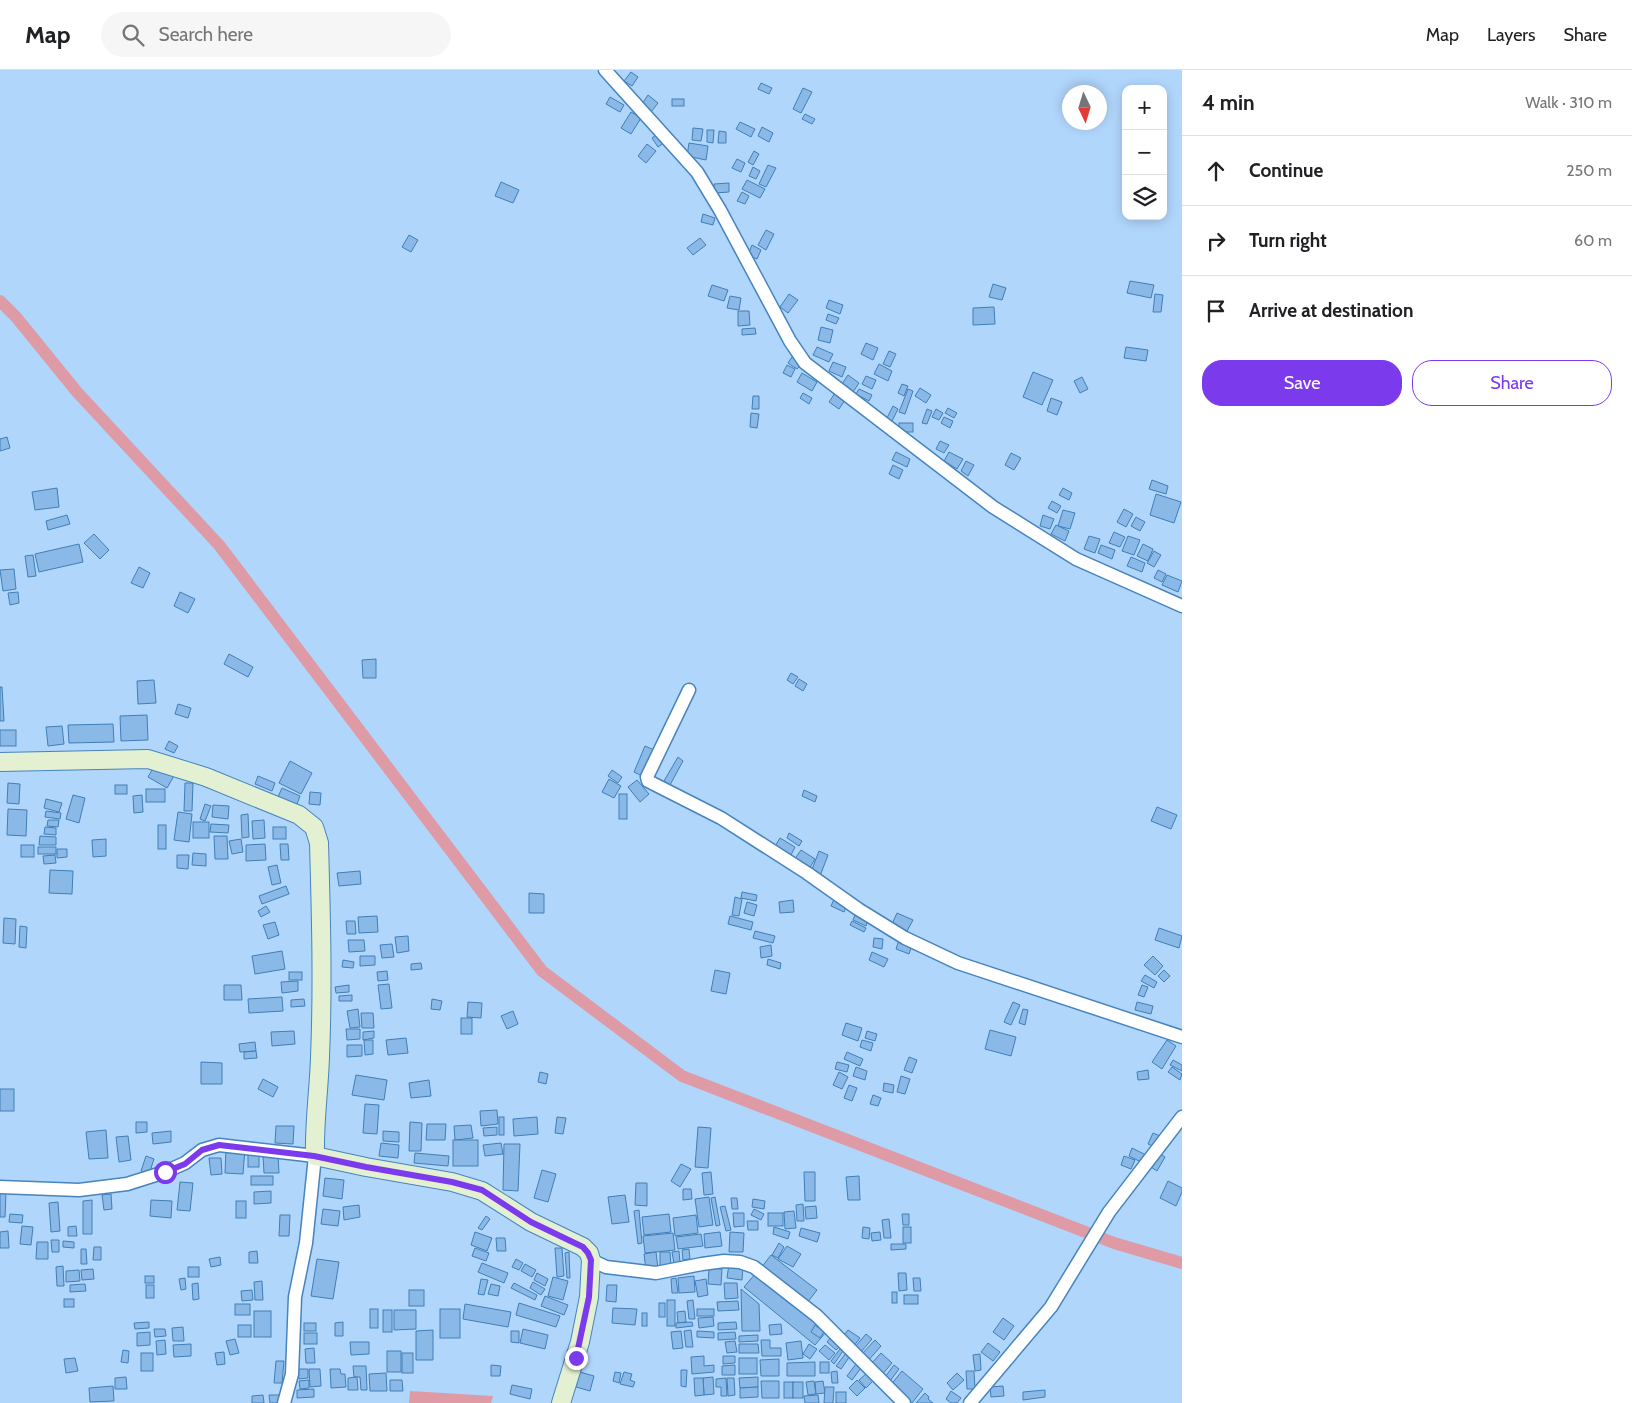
<!DOCTYPE html>
<html lang="en">
<head>
<meta charset="utf-8">
<style>
	body { margin:0; font-family:Cabin,sans-serif; background:#f6f6f6; color:#202124 }
	.controls { position:absolute; right:15px; top:15px; display:grid; overflow:hidden; border-radius:10px; box-shadow:0 2px 12px #0003 }
	.controls button { width:45px; height:45px; display:grid; place-items:center; padding:0; border:0; border-bottom:1px solid #e0e0e0; background:#fff; color:#202124; font:25px sans-serif }
	.compass { position:absolute; left:1062px; top:15px; width:45px; height:45px; border-radius:50%; background:#fff; box-shadow:0 2px 12px #0003; rotate:176deg }
	.stop { position:absolute; width:15px; height:15px; margin:-11px; border:4px solid #7c3aed; border-radius:50%; background:#fff }
	.stop.end { background:#7c3aed; border-color:#fff; box-shadow:0 1px 5px #0008 }
	.list { margin:0; padding:0; list-style:none }
	h2 { display:flex; justify-content:space-between; align-items:center; height:65px; margin:0; padding:0 20px; font-size:21px }
	h2 small { font-size:16px; font-weight:400; color:#757577 }
	.list li { display:grid; grid-template-columns:32px 1fr auto; gap:15px; align-items:center; box-sizing:border-box; height:70px; padding:0 20px; border-top:1px solid #e0e0e0 }
	.list b { display:block; font-size:19px; white-space:nowrap }
	.list em { font-size:16px; font-style:normal; color:#757577 }
	.actions { display:flex; gap:10px; padding:15px 20px }
	.actions a { flex:1; padding:11px 0; border:1px solid #7c3aed; border-radius:20px; text-align:center; font-size:18px; color:#7c3aed }
	.actions .main { background:#7c3aed; color:#fff }
	.icon { flex:none; width:28px; height:28px; fill:none; stroke:currentColor; stroke-width:2; stroke-linecap:round; stroke-linejoin:round }
	.map { position:relative; flex:none; width:1182px; height:1333px; overflow:hidden }
	header { display:flex; align-items:center; gap:30px; box-sizing:border-box; height:70px; padding:0 25px; background:#fff; border-bottom:1px solid #e0e0e0 }
	header strong { font-size:24px }
	nav { display:flex; gap:28px; margin-inline-start:auto; font-size:18px }
	.search { width:350px; height:45px; background:#f6f6f6; display:flex; align-items:center; gap:12px; box-sizing:border-box; padding:0 18px; border-radius:28px; color:#757577; font-size:19px }
	main { display:flex }
	aside { flex:1; background:#fff }
	.map>svg:first-child { display:block }
	.water { fill:#de9aa5 }
	.lines { fill:none; stroke-linecap:round; stroke-linejoin:round }
	.canal { stroke:#de9aa5; stroke-width:12 }
	.building { fill:#8bb9e7; stroke:#407eb7 }
	.minor-casing { stroke:#4684be; stroke-width:15 }
	.secondary-casing { stroke:#4684be; stroke-width:20 }
	.minor { stroke:#fff; stroke-width:12 }
	.secondary { stroke:#e3f1d2; stroke-width:18 }
	.route { stroke:#7c3aed; stroke-width:6 }
</style>
</head>
<body>
<header>
<strong>Map</strong>
<div class="search"><svg class="icon" aria-label="search" viewBox="0 0 24 24"><circle cx="10" cy="10" r="6"/><path d="M15 15l6 6"/></svg>Search here</div>
<nav><a>Map</a><a>Layers</a><a>Share</a></nav>
</header>
<main>
<div class="map">
<svg width="1182" height="1333" viewBox="0 0 1182 1333">
	<rect width="100%" height="100%" fill="#b1d6fc"/>
	<!-- water -->
	<polygon class="water" points="410,1321 493,1326 491,1333 409,1333"/>
	<g class="lines">
		<!-- canal -->
		<polyline class="canal" points="0,231 16,247 77,322 219,475 542,901 682,1006 1114,1173 1182,1193"/>
	</g>
	<!-- building -->
	<g class="building">
		<polygon points="631,2 638,7 632,16 624,11"/>
		<polygon points="761,13 772,18 769,24 758,19"/>
		<polygon points="803,18 812,22 801,43 793,39"/>
		<polygon points="648,25 658,33 651,42 642,34"/>
		<polygon points="610,27 624,35 620,42 606,34"/>
		<rect x="672" y="29" width="12" height="7"/>
		<polygon points="631,42 641,48 631,64 621,58"/>
		<polygon points="805,44 815,49 812,54 802,49"/>
		<polygon points="740,52 755,59 751,67 736,59"/>
		<polygon points="762,57 773,63 769,72 758,66"/>
		<polygon points="693,58 703,59 701,71 692,70"/>
		<polygon points="707,60 714,60 713,73 707,72"/>
		<polygon points="719,61 726,62 726,73 718,73"/>
		<polygon points="658,64 664,73 658,77 652,68"/>
		<polygon points="689,73 708,76 706,90 687,86"/>
		<polygon points="647,74 656,81 646,93 638,86"/>
		<polygon points="754,81 759,84 753,95 748,92"/>
		<polygon points="737,89 745,93 741,102 732,98"/>
		<polygon points="768,95 776,98 766,117 759,114"/>
		<polygon points="753,97 760,101 756,109 749,106"/>
		<polygon points="747,110 765,119 760,128 742,119"/>
		<polygon points="501,112 519,120 513,133 495,126"/>
		<polygon points="729,113 729,122 715,123 714,114"/>
		<polygon points="742,122 749,126 745,134 737,131"/>
		<polygon points="703,144 715,148 713,155 701,152"/>
		<polygon points="766,160 774,164 766,180 758,175"/>
		<polygon points="409,165 418,170 411,182 402,177"/>
		<polygon points="700,168 706,175 693,185 687,178"/>
		<polygon points="752,175 761,180 757,189 748,185"/>
		<polygon points="1130,211 1154,215 1151,228 1127,223"/>
		<polygon points="993,214 1006,218 1002,230 989,227"/>
		<polygon points="712,215 728,220 724,231 708,226"/>
		<polygon points="789,224 798,230 788,243 780,237"/>
		<polygon points="1155,224 1163,225 1161,242 1153,242"/>
		<polygon points="730,226 741,228 739,240 727,238"/>
		<polygon points="829,230 843,235 840,244 826,238"/>
		<polygon points="994,237 995,254 973,255 973,238"/>
		<polygon points="738,241 749,241 750,255 738,256"/>
		<polygon points="828,244 839,248 836,254 826,250"/>
		<polygon points="821,257 833,260 830,273 818,270"/>
		<polygon points="755,258 756,264 742,265 742,259"/>
		<polygon points="866,273 878,278 873,290 861,284"/>
		<polygon points="817,277 833,284 829,292 813,285"/>
		<polygon points="1126,277 1148,280 1146,291 1124,288"/>
		<polygon points="889,281 896,284 890,297 883,294"/>
		<polygon points="792,287 802,294 797,299 788,293"/>
		<polygon points="833,292 846,297 842,307 829,301"/>
		<polygon points="879,294 892,301 888,311 874,304"/>
		<polygon points="787,295 795,299 791,307 783,303"/>
		<polygon points="1033,302 1053,310 1042,335 1023,327"/>
		<polygon points="802,303 817,312 812,321 797,312"/>
		<polygon points="848,305 859,313 853,322 842,314"/>
		<polygon points="866,306 876,310 872,319 862,314"/>
		<polygon points="1082,307 1088,319 1080,323 1074,311"/>
		<polygon points="902,314 908,316 904,326 898,323"/>
		<polygon points="920,318 931,325 926,333 915,326"/>
		<polygon points="859,319 872,325 869,331 856,324"/>
		<polygon points="908,319 913,321 905,344 899,342"/>
		<polygon points="803,323 812,328 809,334 800,328"/>
		<polygon points="835,323 845,330 839,339 829,332"/>
		<polygon points="753,326 759,326 759,339 752,339"/>
		<polygon points="1051,328 1062,332 1057,345 1047,341"/>
		<polygon points="893,336 898,339 892,351 887,348"/>
		<polygon points="948,338 957,343 954,348 945,343"/>
		<polygon points="927,339 932,341 927,354 922,353"/>
		<polygon points="936,339 943,343 939,350 932,347"/>
		<polygon points="751,343 759,344 757,358 750,357"/>
		<polygon points="944,347 953,351 950,358 941,353"/>
		<rect x="899" y="353" width="14" height="9"/>
		<polygon points="7,367 10,378 0,381 0,369"/>
		<polygon points="940,371 949,375 944,383 936,379"/>
		<polygon points="896,382 910,389 907,397 892,390"/>
		<polygon points="949,382 963,389 957,399 944,391"/>
		<polygon points="1011,383 1021,388 1014,400 1005,395"/>
		<polygon points="966,391 974,395 968,406 961,401"/>
		<polygon points="893,395 903,400 899,409 889,404"/>
		<polygon points="1152,410 1168,416 1166,424 1149,419"/>
		<polygon points="57,418 59,437 35,440 32,422"/>
		<polygon points="1063,418 1072,423 1069,430 1059,425"/>
		<polygon points="1156,424 1181,432 1174,453 1150,445"/>
		<polygon points="1052,431 1061,436 1057,443 1048,438"/>
		<polygon points="1124,439 1133,444 1126,457 1117,452"/>
		<polygon points="1063,440 1075,443 1070,459 1058,456"/>
		<polygon points="67,445 70,454 48,460 46,451"/>
		<polygon points="1043,445 1054,449 1050,459 1040,456"/>
		<polygon points="1136,447 1145,452 1140,461 1131,456"/>
		<polygon points="1056,455 1069,461 1065,471 1051,464"/>
		<polygon points="1114,462 1125,467 1120,477 1109,473"/>
		<polygon points="94,464 109,480 100,489 84,473"/>
		<polygon points="1089,466 1100,469 1095,483 1084,479"/>
		<polygon points="1128,466 1140,470 1134,485 1122,481"/>
		<polygon points="79,474 83,492 39,502 35,484"/>
		<polygon points="1143,474 1153,479 1148,491 1137,486"/>
		<polygon points="1101,475 1115,480 1112,489 1098,483"/>
		<polygon points="1154,481 1161,485 1154,497 1147,493"/>
		<polygon points="33,485 36,506 28,507 25,486"/>
		<polygon points="1131,487 1145,493 1142,502 1127,496"/>
		<polygon points="139,497 150,503 143,518 131,513"/>
		<polygon points="14,499 16,519 3,521 0,500"/>
		<polygon points="1158,500 1166,504 1162,512 1154,508"/>
		<polygon points="1167,505 1182,511 1178,522 1162,515"/>
		<polygon points="18,522 19,533 10,535 8,523"/>
		<polygon points="180,522 195,529 188,543 174,536"/>
		<polygon points="229,584 253,597 248,607 224,594"/>
		<polygon points="376,589 376,608 363,608 362,590"/>
		<polygon points="791,603 798,607 793,614 787,610"/>
		<polygon points="799,609 807,614 803,621 795,616"/>
		<polygon points="154,610 156,633 138,634 137,611"/>
		<polygon points="0,617 2,617 4,651 0,651"/>
		<polygon points="178,634 191,638 188,648 175,644"/>
		<polygon points="147,645 148,670 121,671 120,646"/>
		<polygon points="113,654 114,672 69,673 68,655"/>
		<polygon points="62,656 64,674 48,676 46,657"/>
		<rect x="0" y="660" width="16" height="16"/>
		<polygon points="169,671 178,676 174,683 165,679"/>
		<polygon points="645,676 654,680 642,706 634,702"/>
		<polygon points="678,687 683,691 670,715 664,711"/>
		<polygon points="290,691 312,703 301,724 279,713"/>
		<polygon points="156,693 175,704 167,718 148,707"/>
		<polygon points="612,700 622,707 618,713 608,706"/>
		<polygon points="258,706 275,713 272,721 255,714"/>
		<polygon points="609,709 621,716 614,728 602,722"/>
		<polygon points="637,710 649,724 640,732 628,717"/>
		<polygon points="8,713 20,714 19,734 7,733"/>
		<polygon points="185,713 193,713 192,741 184,741"/>
		<rect x="115" y="715" width="12" height="9"/>
		<polygon points="282,718 300,726 297,734 278,727"/>
		<rect x="146" y="719" width="19" height="13"/>
		<polygon points="804,720 817,726 815,732 802,726"/>
		<polygon points="310,722 321,723 320,735 309,734"/>
		<rect x="619" y="724" width="8" height="25"/>
		<polygon points="73,725 85,728 79,753 66,749"/>
		<polygon points="142,725 143,742 134,743 133,726"/>
		<polygon points="46,729 62,733 59,742 44,738"/>
		<polygon points="205,734 211,736 205,751 200,749"/>
		<polygon points="213,735 229,736 228,749 212,747"/>
		<polygon points="1157,737 1177,745 1171,759 1151,751"/>
		<polygon points="8,739 27,740 26,766 7,765"/>
		<polygon points="46,741 61,743 60,749 45,747"/>
		<polygon points="178,742 192,744 189,772 174,770"/>
		<polygon points="248,744 249,767 242,768 241,745"/>
		<polygon points="48,750 59,750 58,757 47,756"/>
		<polygon points="264,750 265,768 253,769 252,751"/>
		<rect x="193" y="752" width="16" height="16"/>
		<polygon points="211,754 229,755 228,763 210,762"/>
		<rect x="158" y="755" width="8" height="24"/>
		<polygon points="45,757 56,758 56,765 44,764"/>
		<rect x="273" y="757" width="13" height="12"/>
		<polygon points="789,763 802,771 799,776 787,768"/>
		<polygon points="40,766 56,767 56,775 39,775"/>
		<polygon points="214,766 227,766 228,789 215,789"/>
		<polygon points="780,768 795,777 790,787 774,778"/>
		<polygon points="106,769 106,786 93,787 92,770"/>
		<polygon points="241,769 243,782 232,784 229,771"/>
		<polygon points="265,774 266,790 246,791 246,775"/>
		<polygon points="280,774 288,774 289,790 281,790"/>
		<rect x="21" y="775" width="13" height="12"/>
		<rect x="38" y="777" width="18" height="7"/>
		<polygon points="57,779 67,779 67,787 57,788"/>
		<polygon points="801,780 815,789 809,799 794,790"/>
		<polygon points="819,781 828,785 820,806 811,802"/>
		<polygon points="193,783 206,784 206,796 192,795"/>
		<polygon points="55,785 56,793 44,794 43,786"/>
		<polygon points="177,785 189,785 188,799 177,798"/>
		<polygon points="277,795 281,813 272,815 268,797"/>
		<polygon points="50,800 73,801 72,824 49,823"/>
		<polygon points="360,801 361,814 339,816 337,803"/>
		<polygon points="286,816 289,824 262,834 259,826"/>
		<polygon points="742,822 757,825 756,831 741,828"/>
		<polygon points="529,823 544,824 544,843 529,843"/>
		<polygon points="735,827 742,829 739,846 732,845"/>
		<polygon points="835,827 848,833 844,842 831,836"/>
		<polygon points="793,830 794,842 780,843 779,832"/>
		<polygon points="747,832 757,835 754,846 744,843"/>
		<polygon points="266,836 270,842 261,847 258,841"/>
		<polygon points="897,843 913,850 906,863 891,856"/>
		<polygon points="855,845 868,850 866,856 853,850"/>
		<polygon points="377,846 378,862 359,863 358,847"/>
		<polygon points="730,846 753,852 751,860 728,854"/>
		<polygon points="4,848 16,849 15,874 3,873"/>
		<polygon points="346,851 355,851 356,864 347,864"/>
		<polygon points="852,851 866,858 864,862 850,855"/>
		<polygon points="275,852 279,865 268,869 263,855"/>
		<polygon points="20,856 27,857 26,878 19,877"/>
		<polygon points="1159,858 1182,866 1179,878 1155,870"/>
		<polygon points="755,861 775,866 773,873 753,868"/>
		<polygon points="408,866 409,881 397,883 395,867"/>
		<polygon points="874,868 883,869 882,879 873,877"/>
		<polygon points="348,870 364,870 365,881 349,882"/>
		<polygon points="899,870 912,875 909,884 896,879"/>
		<polygon points="392,874 394,887 382,888 380,875"/>
		<polygon points="771,875 772,886 761,888 760,877"/>
		<polygon points="282,881 285,899 255,904 252,886"/>
		<polygon points="872,882 888,889 884,897 869,890"/>
		<polygon points="360,886 375,886 375,895 360,896"/>
		<polygon points="1153,886 1163,896 1155,905 1144,895"/>
		<polygon points="768,889 781,893 780,899 767,895"/>
		<polygon points="343,890 354,892 353,898 342,897"/>
		<polygon points="421,893 422,899 411,900 411,894"/>
		<polygon points="715,900 730,903 726,924 711,921"/>
		<polygon points="1164,900 1170,906 1164,912 1158,906"/>
		<polygon points="387,901 388,910 378,911 377,902"/>
		<rect x="289" y="902" width="13" height="8"/>
		<polygon points="1145,905 1157,912 1154,918 1141,911"/>
		<polygon points="298,911 298,921 282,923 281,912"/>
		<polygon points="389,914 392,938 381,939 378,915"/>
		<polygon points="224,915 241,915 242,930 224,930"/>
		<polygon points="349,915 349,922 336,923 335,917"/>
		<polygon points="1142,915 1148,917 1144,927 1138,925"/>
		<polygon points="352,925 352,931 339,931 339,926"/>
		<polygon points="282,927 283,941 249,943 248,929"/>
		<polygon points="304,929 305,936 291,937 291,930"/>
		<polygon points="432,929 442,931 440,940 431,939"/>
		<polygon points="468,932 482,933 481,948 467,947"/>
		<polygon points="1013,932 1020,935 1011,955 1004,952"/>
		<polygon points="1137,932 1153,936 1151,944 1135,940"/>
		<polygon points="358,939 360,957 350,958 347,941"/>
		<polygon points="1023,939 1028,940 1025,955 1019,953"/>
		<polygon points="513,941 518,954 507,959 501,946"/>
		<polygon points="361,943 373,943 374,958 362,958"/>
		<rect x="461" y="948" width="11" height="16"/>
		<polygon points="846,953 862,958 858,971 842,965"/>
		<polygon points="346,959 360,959 360,969 347,970"/>
		<polygon points="990,960 1016,967 1011,986 985,979"/>
		<polygon points="294,961 295,974 272,976 271,962"/>
		<polygon points="374,961 374,968 363,970 363,962"/>
		<polygon points="867,961 877,964 875,971 865,968"/>
		<polygon points="406,968 408,983 388,985 386,970"/>
		<polygon points="364,970 373,970 373,984 365,985"/>
		<polygon points="862,970 873,973 871,981 860,977"/>
		<polygon points="1167,970 1176,976 1162,999 1152,992"/>
		<polygon points="255,972 256,981 240,982 239,974"/>
		<polygon points="347,975 362,975 362,986 347,987"/>
		<polygon points="256,981 257,988 244,989 244,982"/>
		<polygon points="847,982 863,989 860,996 844,989"/>
		<polygon points="909,987 917,990 912,1003 904,1000"/>
		<polygon points="1173,990 1182,995 1182,1001 1170,995"/>
		<polygon points="201,992 222,993 222,1014 201,1014"/>
		<polygon points="837,992 849,995 847,1002 835,999"/>
		<polygon points="856,997 867,1001 865,1010 853,1006"/>
		<polygon points="1172,997 1182,1004 1180,1010 1168,1002"/>
		<polygon points="1148,1000 1149,1009 1138,1010 1137,1002"/>
		<polygon points="540,1002 548,1004 546,1014 538,1012"/>
		<polygon points="839,1002 848,1007 842,1019 833,1015"/>
		<polygon points="356,1005 387,1010 384,1030 352,1025"/>
		<polygon points="901,1006 910,1009 905,1024 897,1022"/>
		<polygon points="263,1009 278,1017 273,1027 258,1019"/>
		<polygon points="429,1010 431,1026 411,1028 409,1013"/>
		<polygon points="884,1013 894,1015 893,1023 883,1021"/>
		<polygon points="849,1015 857,1018 852,1031 844,1028"/>
		<rect x="0" y="1019" width="14" height="22"/>
		<polygon points="873,1025 881,1028 878,1036 870,1034"/>
		<polygon points="365,1034 379,1035 377,1064 363,1063"/>
		<polygon points="497,1040 498,1054 481,1056 480,1041"/>
		<rect x="499" y="1047" width="5" height="18"/>
		<polygon points="537,1047 538,1064 514,1066 513,1049"/>
		<polygon points="557,1047 566,1048 563,1064 555,1063"/>
		<polygon points="136,1052 147,1052 147,1062 136,1063"/>
		<polygon points="410,1052 422,1053 421,1081 409,1081"/>
		<polygon points="427,1054 446,1054 445,1070 426,1070"/>
		<polygon points="471,1055 473,1068 455,1070 454,1056"/>
		<polygon points="276,1056 294,1056 293,1074 275,1073"/>
		<polygon points="497,1057 497,1065 484,1066 483,1058"/>
		<polygon points="698,1057 711,1058 708,1098 695,1097"/>
		<polygon points="106,1060 108,1088 89,1089 86,1062"/>
		<polygon points="171,1061 171,1072 153,1074 152,1063"/>
		<polygon points="383,1061 399,1062 399,1072 383,1071"/>
		<polygon points="1153,1063 1160,1066 1155,1077 1148,1074"/>
		<polygon points="128,1066 131,1090 119,1092 116,1067"/>
		<rect x="453" y="1070" width="25" height="26"/>
		<polygon points="381,1073 399,1075 398,1088 379,1086"/>
		<polygon points="501,1073 503,1084 485,1086 483,1075"/>
		<polygon points="504,1074 520,1074 518,1121 503,1120"/>
		<polygon points="226,1078 245,1079 243,1104 225,1103"/>
		<polygon points="1132,1078 1146,1085 1143,1093 1129,1086"/>
		<rect x="248" y="1083" width="11" height="14"/>
		<polygon points="415,1083 449,1086 448,1096 414,1093"/>
		<polygon points="1159,1083 1165,1087 1157,1101 1151,1097"/>
		<polygon points="278,1085 279,1103 264,1103 263,1086"/>
		<polygon points="146,1086 154,1089 149,1104 141,1101"/>
		<polygon points="1124,1086 1135,1090 1131,1099 1121,1095"/>
		<polygon points="209,1088 221,1088 222,1104 211,1105"/>
		<polygon points="681,1094 691,1099 680,1117 671,1111"/>
		<polygon points="542,1100 556,1104 548,1132 534,1128"/>
		<polygon points="711,1102 713,1124 704,1125 702,1103"/>
		<polygon points="804,1102 815,1102 815,1131 805,1131"/>
		<rect x="251" y="1106" width="22" height="9"/>
		<polygon points="859,1106 860,1130 848,1130 846,1107"/>
		<polygon points="325,1108 344,1110 342,1129 323,1126"/>
		<polygon points="1168,1111 1182,1118 1182,1122 1176,1136 1160,1128"/>
		<polygon points="180,1112 193,1113 190,1141 177,1140"/>
		<polygon points="636,1113 647,1113 647,1136 635,1135"/>
		<polygon points="683,1119 691,1119 692,1129 683,1130"/>
		<polygon points="271,1121 271,1133 254,1134 254,1122"/>
		<polygon points="0,1122 6,1123 5,1147 0,1147"/>
		<polygon points="111,1124 112,1139 104,1140 102,1125"/>
		<polygon points="625,1125 629,1152 612,1154 608,1127"/>
		<polygon points="709,1127 713,1155 699,1157 695,1129"/>
		<polygon points="715,1127 720,1155 716,1156 711,1128"/>
		<polygon points="731,1128 737,1128 738,1139 732,1139"/>
		<polygon points="753,1129 765,1131 764,1139 752,1137"/>
		<polygon points="92,1130 92,1164 83,1164 83,1131"/>
		<polygon points="151,1130 172,1131 171,1148 150,1146"/>
		<rect x="236" y="1131" width="10" height="17"/>
		<polygon points="58,1132 60,1161 51,1162 49,1133"/>
		<polygon points="803,1134 804,1151 797,1151 796,1135"/>
		<polygon points="359,1135 360,1147 344,1150 343,1137"/>
		<polygon points="725,1136 731,1160 726,1161 720,1137"/>
		<polygon points="816,1136 817,1148 806,1149 805,1137"/>
		<polygon points="323,1139 340,1141 338,1156 321,1154"/>
		<polygon points="754,1139 764,1144 761,1150 751,1145"/>
		<polygon points="639,1140 642,1173 638,1174 634,1141"/>
		<polygon points="794,1141 796,1158 785,1159 784,1142"/>
		<polygon points="733,1143 744,1143 744,1156 734,1157"/>
		<rect x="768" y="1143" width="15" height="13"/>
		<polygon points="10,1144 23,1145 22,1153 9,1152"/>
		<polygon points="669,1144 671,1162 644,1165 642,1147"/>
		<polygon points="902,1144 909,1144 909,1155 903,1155"/>
		<polygon points="280,1145 290,1145 289,1166 279,1166"/>
		<polygon points="696,1145 698,1163 675,1166 673,1148"/>
		<polygon points="486,1146 490,1149 482,1160 478,1158"/>
		<polygon points="889,1149 891,1168 884,1168 882,1150"/>
		<polygon points="747,1151 758,1151 758,1160 748,1160"/>
		<polygon points="22,1156 33,1157 31,1175 20,1174"/>
		<polygon points="76,1156 77,1166 68,1166 68,1157"/>
		<polygon points="774,1157 790,1162 788,1169 773,1164"/>
		<polygon points="863,1157 870,1158 869,1169 862,1168"/>
		<rect x="903" y="1157" width="8" height="16"/>
		<polygon points="801,1158 820,1163 817,1172 799,1166"/>
		<polygon points="8,1161 9,1178 0,1178 0,1162"/>
		<polygon points="475,1162 492,1168 487,1181 471,1175"/>
		<polygon points="720,1162 722,1176 705,1178 704,1164"/>
		<polygon points="730,1162 744,1163 743,1182 729,1182"/>
		<polygon points="880,1162 881,1170 872,1171 871,1163"/>
		<polygon points="673,1163 675,1180 645,1183 643,1166"/>
		<polygon points="701,1164 703,1176 678,1179 676,1167"/>
		<polygon points="496,1168 505,1168 506,1181 497,1181"/>
		<polygon points="51,1170 59,1170 59,1182 52,1182"/>
		<polygon points="63,1171 74,1172 74,1178 63,1177"/>
		<polygon points="37,1172 48,1172 48,1189 36,1189"/>
		<polygon points="779,1173 784,1177 778,1188 772,1185"/>
		<polygon points="891,1174 906,1174 906,1179 891,1180"/>
		<polygon points="787,1176 801,1184 793,1197 778,1189"/>
		<polygon points="94,1177 101,1177 101,1190 93,1190"/>
		<polygon points="475,1178 489,1183 486,1191 472,1186"/>
		<polygon points="555,1178 562,1178 564,1206 557,1207"/>
		<polygon points="81,1179 86,1179 87,1194 81,1194"/>
		<polygon points="689,1179 690,1189 683,1190 682,1180"/>
		<polygon points="257,1181 258,1193 249,1193 249,1182"/>
		<polygon points="679,1181 680,1193 674,1194 672,1182"/>
		<polygon points="569,1182 570,1208 567,1208 565,1183"/>
		<polygon points="656,1182 658,1199 646,1200 644,1184"/>
		<polygon points="660,1182 670,1182 671,1196 660,1196"/>
		<polygon points="771,1185 817,1220 807,1233 761,1198"/>
		<polygon points="220,1187 221,1195 211,1197 209,1189"/>
		<polygon points="317,1189 339,1192 333,1229 311,1226"/>
		<polygon points="516,1189 523,1193 519,1200 512,1197"/>
		<polygon points="482,1193 508,1203 504,1213 478,1202"/>
		<polygon points="525,1194 536,1200 532,1207 521,1201"/>
		<polygon points="729,1194 743,1196 742,1210 727,1208"/>
		<polygon points="63,1196 64,1216 57,1216 56,1197"/>
		<rect x="188" y="1197" width="11" height="10"/>
		<polygon points="709,1198 722,1199 721,1215 708,1214"/>
		<polygon points="93,1199 94,1209 82,1210 81,1200"/>
		<polygon points="79,1200 80,1211 66,1212 66,1201"/>
		<polygon points="537,1203 548,1209 545,1216 534,1210"/>
		<polygon points="756,1203 827,1261 815,1275 744,1217"/>
		<polygon points="898,1203 906,1203 907,1220 899,1221"/>
		<rect x="145" y="1206" width="9" height="7"/>
		<polygon points="694,1206 695,1222 679,1223 678,1208"/>
		<polygon points="553,1207 568,1211 563,1230 548,1226"/>
		<polygon points="185,1208 186,1219 181,1220 179,1209"/>
		<polygon points="676,1208 678,1223 672,1223 671,1209"/>
		<polygon points="913,1208 920,1208 921,1221 914,1221"/>
		<polygon points="481,1209 488,1210 484,1225 478,1224"/>
		<polygon points="706,1209 708,1225 698,1227 695,1211"/>
		<polygon points="262,1211 263,1230 255,1230 254,1212"/>
		<polygon points="533,1212 545,1219 541,1225 530,1218"/>
		<polygon points="198,1213 199,1229 193,1230 192,1214"/>
		<polygon points="514,1213 537,1225 535,1230 511,1218"/>
		<polygon points="724,1213 737,1213 738,1228 725,1229"/>
		<polygon points="85,1214 86,1221 70,1222 70,1215"/>
		<polygon points="491,1214 500,1216 498,1226 488,1224"/>
		<rect x="146" y="1215" width="8" height="13"/>
		<polygon points="607,1215 617,1215 616,1232 606,1231"/>
		<polygon points="741,1219 759,1234 760,1261 742,1261"/>
		<polygon points="252,1220 253,1230 242,1231 241,1221"/>
		<rect x="409" y="1220" width="15" height="16"/>
		<rect x="892" y="1222" width="5" height="11"/>
		<rect x="904" y="1225" width="14" height="9"/>
		<polygon points="545,1226 568,1235 564,1245 541,1236"/>
		<rect x="64" y="1229" width="10" height="8"/>
		<rect x="667" y="1230" width="8" height="26"/>
		<polygon points="693,1230 695,1249 689,1249 687,1231"/>
		<polygon points="738,1231 739,1240 718,1241 717,1232"/>
		<polygon points="519,1233 560,1246 556,1257 516,1245"/>
		<rect x="659" y="1233" width="6" height="14"/>
		<rect x="235" y="1234" width="15" height="11"/>
		<polygon points="465,1234 511,1242 508,1257 463,1249"/>
		<polygon points="613,1238 637,1239 635,1255 612,1253"/>
		<rect x="370" y="1239" width="8" height="19"/>
		<rect x="440" y="1239" width="20" height="29"/>
		<rect x="697" y="1239" width="17" height="7"/>
		<rect x="383" y="1240" width="9" height="22"/>
		<polygon points="394,1240 416,1240 416,1259 394,1260"/>
		<rect x="254" y="1241" width="17" height="26"/>
		<polygon points="685,1241 686,1252 678,1253 677,1242"/>
		<rect x="642" y="1243" width="5" height="13"/>
		<polygon points="713,1247 714,1256 699,1258 698,1248"/>
		<polygon points="1003,1248 1014,1256 1004,1270 993,1262"/>
		<polygon points="149,1252 149,1258 135,1259 134,1253"/>
		<polygon points="343,1252 343,1266 335,1266 335,1253"/>
		<polygon points="692,1252 693,1256 676,1258 676,1253"/>
		<polygon points="736,1252 737,1259 718,1260 718,1253"/>
		<rect x="304" y="1253" width="12" height="8"/>
		<polygon points="781,1254 782,1264 770,1265 769,1255"/>
		<rect x="238" y="1255" width="13" height="12"/>
		<polygon points="815,1255 824,1262 820,1268 811,1262"/>
		<polygon points="183,1257 184,1271 173,1271 172,1258"/>
		<polygon points="154,1259 165,1259 166,1266 155,1267"/>
		<polygon points="523,1259 548,1265 545,1279 520,1273"/>
		<polygon points="433,1260 433,1290 416,1290 416,1261"/>
		<polygon points="691,1260 693,1277 686,1277 684,1261"/>
		<polygon points="848,1260 860,1268 853,1277 841,1269"/>
		<polygon points="511,1261 519,1261 519,1273 511,1272"/>
		<polygon points="681,1261 683,1278 673,1279 671,1262"/>
		<polygon points="697,1261 714,1262 714,1268 697,1267"/>
		<polygon points="150,1262 150,1275 137,1276 137,1263"/>
		<polygon points="735,1262 736,1269 718,1270 718,1263"/>
		<rect x="304" y="1263" width="13" height="11"/>
		<polygon points="866,1264 872,1269 861,1282 855,1277"/>
		<polygon points="758,1265 758,1271 739,1272 739,1266"/>
		<polygon points="831,1267 840,1276 836,1280 827,1272"/>
		<polygon points="235,1269 239,1283 230,1285 226,1271"/>
		<polygon points="165,1270 166,1284 157,1285 156,1271"/>
		<polygon points="761,1270 770,1270 770,1278 781,1278 781,1286 762,1286"/>
		<polygon points="875,1270 881,1276 867,1292 860,1286"/>
		<polygon points="735,1271 737,1282 727,1283 725,1272"/>
		<polygon points="801,1271 803,1288 788,1290 786,1273"/>
		<polygon points="350,1272 369,1272 369,1284 351,1285"/>
		<polygon points="988,1273 1000,1282 993,1291 981,1282"/>
		<polygon points="191,1274 191,1286 174,1287 173,1275"/>
		<polygon points="739,1274 758,1274 759,1283 739,1283"/>
		<polygon points="809,1274 817,1279 810,1289 803,1284"/>
		<polygon points="825,1275 835,1283 829,1290 819,1281"/>
		<polygon points="314,1278 315,1293 306,1293 305,1279"/>
		<polygon points="840,1279 843,1281 834,1294 831,1291"/>
		<polygon points="123,1280 129,1281 128,1293 121,1292"/>
		<rect x="387" y="1281" width="14" height="21"/>
		<polygon points="224,1282 225,1294 217,1295 215,1283"/>
		<rect x="141" y="1283" width="12" height="18"/>
		<rect x="402" y="1283" width="11" height="20"/>
		<polygon points="846,1283 850,1286 841,1299 836,1296"/>
		<polygon points="881,1283 892,1293 881,1306 870,1295"/>
		<polygon points="980,1284 981,1300 975,1301 973,1285"/>
		<polygon points="704,1286 704,1296 714,1295 714,1302 692,1304 691,1287"/>
		<polygon points="723,1286 735,1286 735,1293 723,1294"/>
		<polygon points="75,1288 78,1301 66,1303 64,1289"/>
		<rect x="739" y="1288" width="18" height="16"/>
		<polygon points="779,1289 779,1306 761,1306 760,1290"/>
		<polygon points="276,1291 284,1291 282,1313 274,1313"/>
		<polygon points="815,1292 815,1306 787,1306 787,1293"/>
		<rect x="820" y="1292" width="9" height="11"/>
		<polygon points="856,1294 861,1298 852,1310 847,1306"/>
		<polygon points="491,1295 501,1296 500,1306 491,1306"/>
		<polygon points="735,1295 735,1305 722,1305 722,1296"/>
		<polygon points="894,1295 899,1299 890,1311 885,1307"/>
		<polygon points="353,1296 366,1296 367,1320 361,1320 360,1307 354,1307"/>
		<polygon points="298,1299 308,1299 308,1308 299,1309"/>
		<polygon points="309,1299 320,1299 321,1316 310,1317"/>
		<polygon points="330,1299 340,1299 341,1304 345,1304 346,1317 331,1318"/>
		<polygon points="681,1300 687,1300 686,1317 681,1316"/>
		<polygon points="837,1301 838,1313 832,1313 831,1302"/>
		<polygon points="902,1301 923,1319 912,1333 890,1316"/>
		<polygon points="966,1301 974,1301 975,1319 967,1319"/>
		<polygon points="580,1302 594,1306 590,1321 576,1317"/>
		<polygon points="615,1302 621,1303 619,1313 613,1311"/>
		<polygon points="624,1302 632,1304 630,1310 635,1312 633,1317 620,1314"/>
		<polygon points="386,1303 387,1321 370,1321 369,1304"/>
		<polygon points="867,1303 874,1310 866,1318 859,1310"/>
		<polygon points="957,1303 964,1310 953,1320 947,1313"/>
		<polygon points="126,1307 127,1319 115,1319 115,1308"/>
		<polygon points="357,1307 358,1320 348,1320 348,1308"/>
		<polygon points="713,1307 714,1324 704,1325 703,1308"/>
		<polygon points="758,1307 758,1317 740,1318 739,1308"/>
		<polygon points="694,1308 703,1308 704,1325 695,1326"/>
		<polygon points="726,1308 727,1326 721,1326 721,1317 716,1317 716,1309"/>
		<polygon points="727,1308 734,1308 735,1325 728,1326"/>
		<polygon points="309,1310 309,1318 300,1319 299,1311"/>
		<polygon points="390,1310 402,1310 403,1321 390,1321"/>
		<polygon points="857,1310 865,1318 857,1326 849,1318"/>
		<polygon points="761,1311 779,1311 779,1328 762,1328"/>
		<polygon points="814,1311 816,1324 808,1325 806,1312"/>
		<polygon points="823,1311 825,1323 816,1324 815,1312"/>
		<rect x="784" y="1312" width="9" height="16"/>
		<rect x="793" y="1312" width="10" height="16"/>
		<polygon points="512,1315 532,1319 530,1329 510,1324"/>
		<polygon points="113,1316 114,1331 90,1332 89,1318"/>
		<polygon points="1003,1316 1004,1326 991,1327 990,1317"/>
		<polygon points="758,1317 758,1327 740,1328 740,1318"/>
		<polygon points="825,1317 834,1317 833,1333 824,1333"/>
		<polygon points="314,1319 314,1327 297,1328 297,1320"/>
		<polygon points="1045,1320 1045,1327 1023,1330 1023,1322"/>
		<polygon points="951,1321 961,1328 957,1333 951,1333 946,1329"/>
		<rect x="836" y="1322" width="10" height="11"/>
		<polygon points="925,1323 929,1327 928,1329 933,1333 916,1333"/>
		<polygon points="263,1325 264,1333 252,1333 252,1326"/>
		<polygon points="269,1325 280,1325 281,1333 270,1333"/>
		<polygon points="818,1325 819,1333 805,1333 804,1326"/>
	</g>
	<g class="lines">
		<!-- minor casing -->
		<g class="minor-casing">
			<g id="minor">
				<polyline points="605,0 697,102 720,140 790,271 805,293 993,437 1076,489 1182,536"/>
				<polyline points="689,620 647,707 648,711 721,748 807,803 858,839 905,868 958,893 1182,967"/>
				<polyline points="0,1117 79,1120 127,1114 165,1102 185,1093 202,1080 219,1075 315,1086 306,1173 295,1227 292,1304 284,1333"/>
				<polyline points="591,1190 606,1197 656,1203 702,1194 724,1191 740,1192 754,1197 817,1246 904,1333"/>
				<polyline points="970,1333 1051,1237 1109,1142 1182,1047"/>
			</g>
		</g>
		<!-- secondary casing -->
		<g class="secondary-casing">
			<path id="secondary" d="M0 692 148 689 206 707 299 745 314 757 319 773C321 844 323 915 320 987 319 1020 314 1053 315 1086L366 1097 452 1112 482 1121 531 1152 583 1177 589 1183 591 1190 589 1227 580 1272 561 1333"/>
		</g>
		<!-- minor -->
		<use href="#minor" class="minor"/>
		<!-- secondary -->
		<use href="#secondary" class="secondary"/>
	</g>
	<g class="lines">
		<!-- route -->
		<polyline class="route" points="165,1102 185,1094 202,1080 219,1075 314,1086 366,1097 452,1112 482,1120 531,1152 583,1177 588,1183 591,1190 589,1227 576,1288"/>
	</g>
</svg>
<div class="controls">
<button>+</button>
<button>−</button>
<button><svg class="icon" aria-label="layers" viewBox="0 0 24 24"><path d="M12 4l9 5-9 5-9-5zM3 14l9 5 9-5"/></svg></button>
</div>
<svg class="compass" viewBox="-18 -18 36 36"><path d="M0-13l5 13h-10z" fill="#e53935"/><path d="M0 13l5-13h-10z" fill="#757577"/></svg>
<div class="stop" style="left:165px;top:1102px"></div>
<div class="stop end" style="left:576px;top:1288px"></div>
</div>
<aside>
<h2>4 min<small>Walk · 310 m</small></h2>
<ul class="list">
<li><svg class="icon" aria-label="ahead" viewBox="0 0 24 24"><path d="M12 20V5M6 11l6-6 6 6"/></svg><div><b>Continue</b></div><em>250 m</em></li>
<li><svg class="icon" aria-label="right" viewBox="0 0 24 24"><path d="M7 20v-9h11M14 6l5 5-5 5"/></svg><div><b>Turn right</b></div><em>60 m</em></li>
<li><svg class="icon" aria-label="arrive" viewBox="0 0 24 24"><path d="M6 21V4h12l-3 4 3 4H6"/></svg><div><b>Arrive at destination</b></div></li>
</ul>
<div class="actions"><a class="main">Save</a><a>Share</a></div>
</aside>
</main>
</body>
</html>
